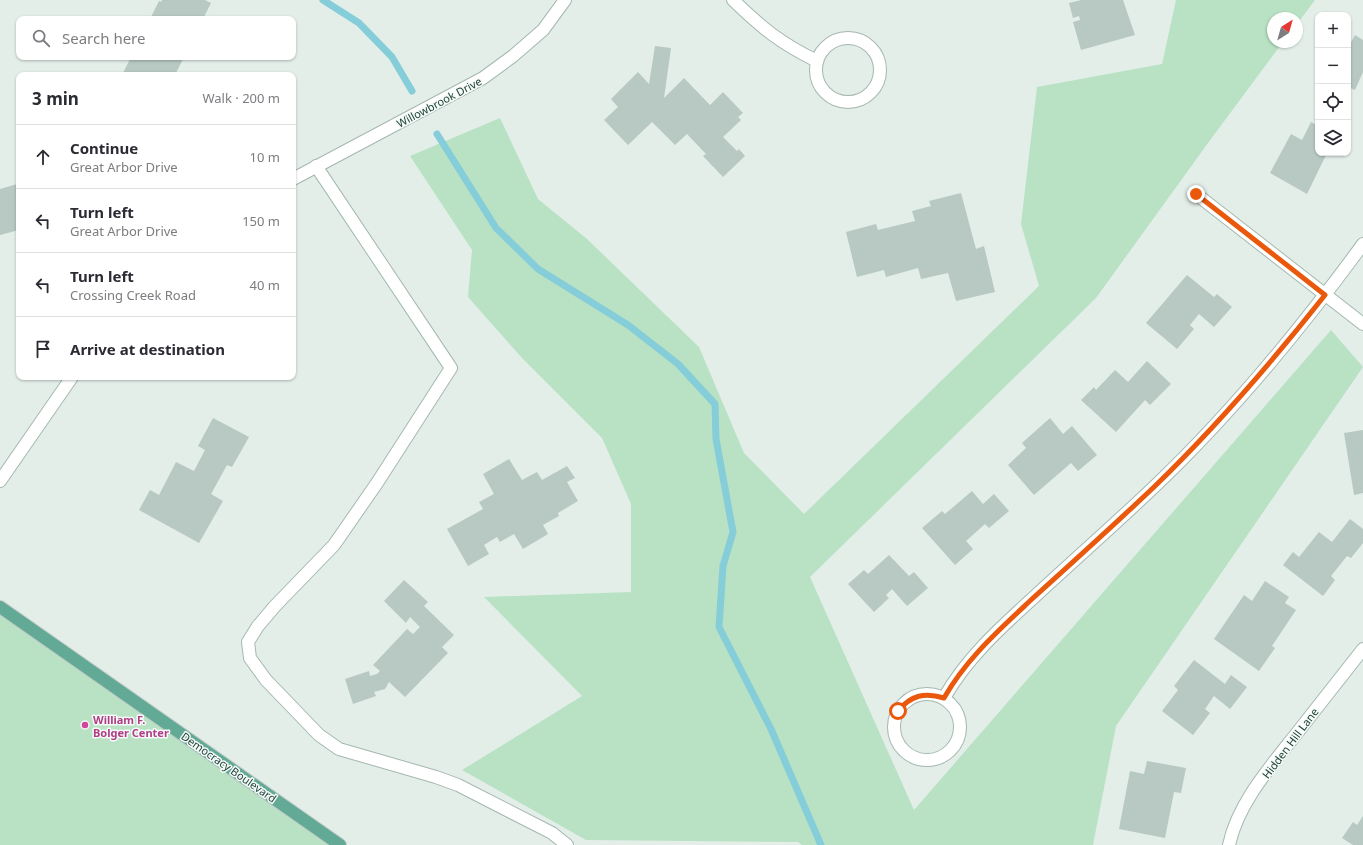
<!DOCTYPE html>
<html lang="en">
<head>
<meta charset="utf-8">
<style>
	body { margin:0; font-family:"Noto Sans",sans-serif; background:#f7f7f7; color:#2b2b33 }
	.controls { position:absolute; right:12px; top:12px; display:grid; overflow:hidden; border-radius:8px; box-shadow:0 1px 3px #0004 }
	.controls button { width:36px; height:36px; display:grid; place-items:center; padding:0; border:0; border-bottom:1px solid #e1e1e2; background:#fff; color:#2b2b33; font:20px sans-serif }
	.compass { position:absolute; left:1267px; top:12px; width:36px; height:36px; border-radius:50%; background:#fff; box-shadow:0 1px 3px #0004; rotate:37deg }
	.stop { position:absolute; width:12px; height:12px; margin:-9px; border:3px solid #ea580c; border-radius:50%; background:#fff }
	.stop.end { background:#ea580c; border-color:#fff; box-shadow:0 1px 4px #0008 }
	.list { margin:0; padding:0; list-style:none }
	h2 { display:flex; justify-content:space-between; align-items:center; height:52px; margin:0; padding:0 16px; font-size:17px }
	h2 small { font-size:13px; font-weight:400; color:#7c7c81 }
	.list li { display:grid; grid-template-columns:26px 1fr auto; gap:12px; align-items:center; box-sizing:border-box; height:64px; padding:0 16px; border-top:1px solid #e1e1e2 }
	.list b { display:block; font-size:15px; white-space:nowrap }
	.list p { margin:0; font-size:13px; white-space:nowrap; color:#7c7c81 }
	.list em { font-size:13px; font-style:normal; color:#7c7c81 }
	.icon { flex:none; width:22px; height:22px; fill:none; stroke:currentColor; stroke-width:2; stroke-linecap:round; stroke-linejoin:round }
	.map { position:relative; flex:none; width:1363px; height:845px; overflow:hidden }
	.search { position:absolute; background:#fff; box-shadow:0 1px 3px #0004; left:16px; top:16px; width:280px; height:44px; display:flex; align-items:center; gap:10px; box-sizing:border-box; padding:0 14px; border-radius:8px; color:#7c7c81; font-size:15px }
	.panel { position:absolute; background:#fff; box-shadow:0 1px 3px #0004; left:16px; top:72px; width:280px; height:308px; border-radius:8px }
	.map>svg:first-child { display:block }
	.green { fill:#b9e2c4 }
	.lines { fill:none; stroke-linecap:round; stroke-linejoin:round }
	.stream { stroke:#85cdd9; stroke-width:7 }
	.building { fill:#b7c9c2 }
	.minor-casing { stroke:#a5b7b0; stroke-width:14 }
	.major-casing { stroke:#c1cac7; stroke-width:14 }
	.minor { stroke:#fff; stroke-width:12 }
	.major { stroke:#62a996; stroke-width:12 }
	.route { stroke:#ea580c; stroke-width:5 }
	.hotel-dot { fill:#d1479c; stroke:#f4faf7; stroke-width:1.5 }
	.labels { text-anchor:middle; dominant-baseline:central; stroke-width:3; stroke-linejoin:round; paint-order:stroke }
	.street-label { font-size:11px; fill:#204238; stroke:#f4faf7 }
	.hotel-label { font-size:11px; font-weight:bold; fill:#b23c85; stroke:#f4faf7; text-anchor:start }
</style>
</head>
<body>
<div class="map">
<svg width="1363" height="845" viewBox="0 0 1363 845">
	<rect width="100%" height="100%" fill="#e3eee9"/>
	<!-- green -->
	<g class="green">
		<polygon points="1176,0 1315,0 1297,24 1297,18 1273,18 1273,42 1283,42 1208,143 1096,298 810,577 914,810 1331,330 1363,367 1116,726 1093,845 802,845 798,842 586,840 462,770 582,696 484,597 631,592 631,504 602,438 522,358 468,297 472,250 410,156 500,118 538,199 587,239 699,347 744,453 804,514 1039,286 1021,224 1037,87 1162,64"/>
		<polygon points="0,604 340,845 0,845"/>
	</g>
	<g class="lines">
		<!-- stream -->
		<g class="stream">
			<polyline points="323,0 359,23 392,57 412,91"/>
			<polyline points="437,134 496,228 538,269 628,325 678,364 715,404 716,439 733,532 723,566 719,627 771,729 821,845"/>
		</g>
	</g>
	<!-- building -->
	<g class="building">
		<polygon points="162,0 205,0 211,3 203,19 150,19 159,1 161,2"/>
		<polygon points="1081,0 1123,0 1135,35 1081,50 1073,22 1080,20 1079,16 1073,18 1069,3"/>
		<polygon points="1355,35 1363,40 1363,72 1355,90 1348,87 1348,48"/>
		<polygon points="655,46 671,48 664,98 684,78 710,105 723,92 743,113 738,117 741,120 723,137 737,151 739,149 745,156 723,177 703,156 706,154 687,134 675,145 652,122 628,145 604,120 618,107 611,99 638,72 649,84"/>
		<polygon points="131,57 184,57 175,75 122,75"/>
		<polygon points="1311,122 1318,126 1318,153 1327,153 1307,194 1270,173 1291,134 1302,140"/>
		<polygon points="17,184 19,193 19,230 0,235 0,189"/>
		<polygon points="961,193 976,249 984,246 995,292 956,301 948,273 921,279 918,268 886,277 884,270 857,277 846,232 876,224 878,230 915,221 912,211 931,206 929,201"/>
		<polygon points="1187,275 1214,297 1217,294 1232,307 1214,327 1199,314 1190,325 1194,329 1177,349 1146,323"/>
		<polygon points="1147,361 1171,384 1150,405 1145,400 1116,432 1081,400 1094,387 1096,390 1115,370 1128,382"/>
		<polygon points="213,418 249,437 232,467 227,465 211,494 223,501 199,543 139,510 150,490 159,495 176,462 194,471 205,450 198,446"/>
		<polygon points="1050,418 1063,434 1072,426 1097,455 1078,471 1071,463 1034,495 1008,465 1026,448 1022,443"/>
		<polygon points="1363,430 1363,493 1354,495 1344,433"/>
		<polygon points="509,459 522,480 537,472 542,480 567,466 575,478 567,482 578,501 558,513 559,516 543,525 548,534 523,549 514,534 500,542 497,537 484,545 489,554 468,566 447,529 483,509 479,502 494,494 483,474"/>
		<polygon points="972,491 983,504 994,494 1009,511 989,528 985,524 966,541 973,549 955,565 922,528 942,511 945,514"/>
		<polygon points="1350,519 1363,529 1363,543 1351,558 1347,556 1331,576 1335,580 1323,596 1283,565 1293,552 1299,557 1319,532 1332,542"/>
		<polygon points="889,555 909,576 914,572 928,588 907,606 892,589 886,595 889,598 874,612 848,584 864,570 868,574"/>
		<polygon points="404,580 428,602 424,606 454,635 442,647 448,653 405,697 389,682 385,689 374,692 376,696 353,704 345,679 369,671 370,676 377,674 380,671 373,665 407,629 413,634 420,627 410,617 406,623 384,601"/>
		<polygon points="1265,581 1289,597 1285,603 1296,610 1272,646 1275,648 1259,671 1214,639 1244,595 1252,601"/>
		<polygon points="1194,660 1225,684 1231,675 1247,687 1230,709 1214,696 1205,709 1210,713 1193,735 1162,711 1178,690 1174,686"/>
		<polygon points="1147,761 1186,768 1181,793 1174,792 1165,838 1119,829 1130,771 1144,774"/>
		<polygon points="1363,816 1363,845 1353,845 1342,838 1353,822 1357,825"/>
	</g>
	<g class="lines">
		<!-- minor casing -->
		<g class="minor-casing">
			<g id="minor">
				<path d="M733 0C762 28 780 43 817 61"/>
				<circle cx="848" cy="70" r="32"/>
				<polyline points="316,166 451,368 377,483 334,545 275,606 258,626 248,642 250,658 266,680 319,735 339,749 436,777 458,785 552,833 567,845"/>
				<polyline points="293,179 483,78 513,56 543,30 565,0"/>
				<polyline points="1196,194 1363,324"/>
				<polyline points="0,481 72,377"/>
				<circle cx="927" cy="727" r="33"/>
				<path d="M944 698C966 659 999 629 1032 599 1073 561 1114 525 1154 487 1232 413 1300 330 1363 244"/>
				<path d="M1229 845C1238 803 1271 766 1297 733 1319 705 1341 677 1363 649"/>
			</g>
		</g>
		<!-- major casing -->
		<g class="major-casing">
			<polyline id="major" points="0,607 340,845"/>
		</g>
		<!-- minor -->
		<use href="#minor" class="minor"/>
		<!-- major -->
		<use href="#major" class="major"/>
	</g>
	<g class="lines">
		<!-- route -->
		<path class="route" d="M898 711C911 695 925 692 944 698 966 659 999 630 1032 599 1073 562 1114 525 1154 487 1216 427 1272 362 1325 295L1196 194"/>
	</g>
	<!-- markers -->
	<circle class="hotel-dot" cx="85" cy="725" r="4"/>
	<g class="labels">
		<!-- street labels -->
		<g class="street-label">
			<text transform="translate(439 102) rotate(-28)">Willowbrook Drive</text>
			<text transform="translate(1290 743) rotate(-53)">Hidden Hill Lane</text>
			<text transform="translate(229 767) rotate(35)">Democracy Boulevard</text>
		</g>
		<!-- hotel labels -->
		<g class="hotel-label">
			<text x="93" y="719">William F.<tspan x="93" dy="13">Bolger Center</tspan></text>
		</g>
	</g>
</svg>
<div class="controls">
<button>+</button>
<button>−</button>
<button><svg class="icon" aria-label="locate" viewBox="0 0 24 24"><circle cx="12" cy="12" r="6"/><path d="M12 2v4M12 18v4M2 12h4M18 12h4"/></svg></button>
<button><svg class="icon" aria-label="layers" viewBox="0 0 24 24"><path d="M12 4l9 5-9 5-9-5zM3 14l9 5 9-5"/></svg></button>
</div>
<svg class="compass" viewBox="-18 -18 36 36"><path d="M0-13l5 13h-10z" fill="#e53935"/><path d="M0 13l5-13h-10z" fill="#7c7c81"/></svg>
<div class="stop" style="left:898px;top:711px"></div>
<div class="stop end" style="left:1196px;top:194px"></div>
<div class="search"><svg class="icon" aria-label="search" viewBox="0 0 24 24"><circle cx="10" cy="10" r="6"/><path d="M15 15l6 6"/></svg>Search here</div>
<section class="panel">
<h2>3 min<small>Walk · 200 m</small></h2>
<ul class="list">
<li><svg class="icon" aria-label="ahead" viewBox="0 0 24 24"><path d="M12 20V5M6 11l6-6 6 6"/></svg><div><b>Continue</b><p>Great Arbor Drive</p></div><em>10 m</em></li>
<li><svg class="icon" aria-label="left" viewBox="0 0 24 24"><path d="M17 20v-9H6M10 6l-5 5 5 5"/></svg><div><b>Turn left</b><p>Great Arbor Drive</p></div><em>150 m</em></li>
<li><svg class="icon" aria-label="left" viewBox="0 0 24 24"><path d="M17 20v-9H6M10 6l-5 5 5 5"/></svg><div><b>Turn left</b><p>Crossing Creek Road</p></div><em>40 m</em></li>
<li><svg class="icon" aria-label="arrive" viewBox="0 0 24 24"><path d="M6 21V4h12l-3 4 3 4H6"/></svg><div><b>Arrive at destination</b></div></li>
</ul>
</section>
</div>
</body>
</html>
